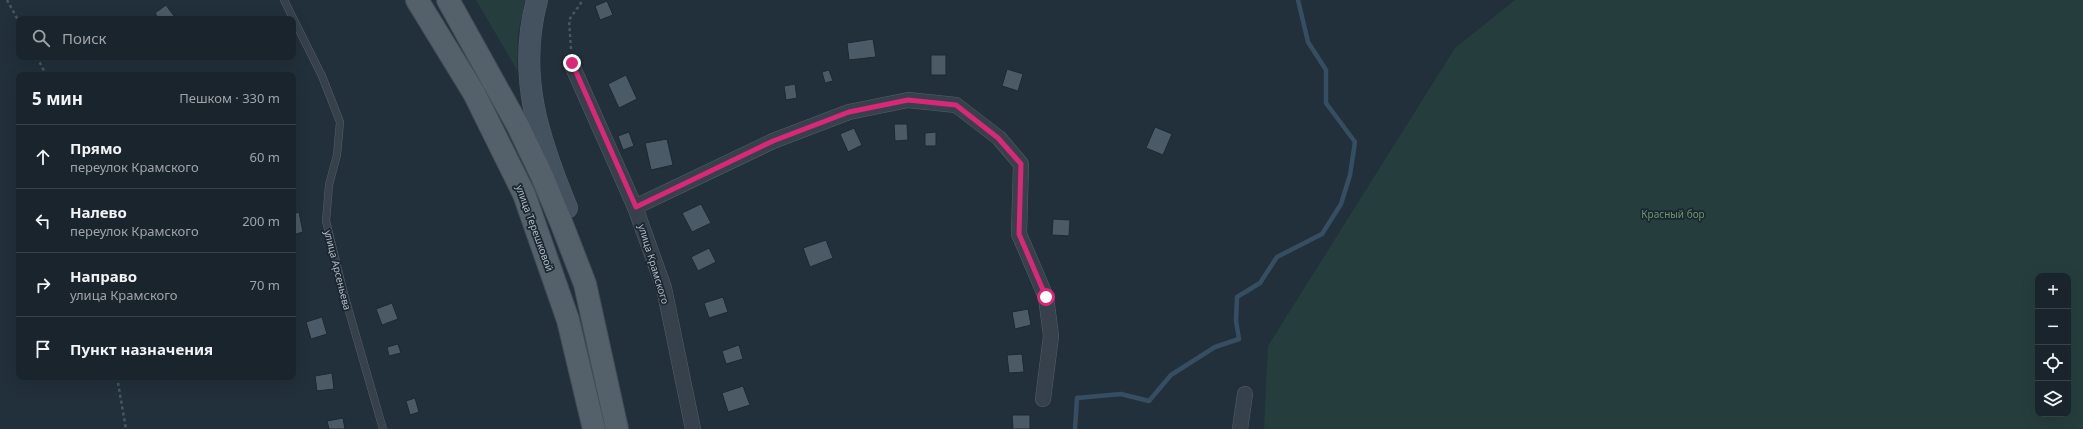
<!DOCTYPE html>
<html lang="ru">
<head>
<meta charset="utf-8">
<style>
	body { margin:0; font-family:"Noto Sans",sans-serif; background:#232c34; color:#f1f3f6 }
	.controls { position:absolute; right:12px; bottom:12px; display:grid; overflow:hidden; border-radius:8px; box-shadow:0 4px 16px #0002 }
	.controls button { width:36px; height:36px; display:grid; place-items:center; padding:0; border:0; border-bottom:1px solid #384148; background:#1a242c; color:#f1f3f6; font:20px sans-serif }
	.stop { position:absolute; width:12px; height:12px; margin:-9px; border:3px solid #db2777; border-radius:50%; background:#fff }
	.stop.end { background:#db2777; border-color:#fff; box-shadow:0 1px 4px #0008 }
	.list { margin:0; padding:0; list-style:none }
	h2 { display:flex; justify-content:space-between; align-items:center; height:52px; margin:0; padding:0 16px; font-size:17px }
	h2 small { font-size:13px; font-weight:400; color:#9fa4a9 }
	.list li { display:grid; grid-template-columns:26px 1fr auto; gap:12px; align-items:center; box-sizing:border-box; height:64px; padding:0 16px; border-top:1px solid #384148 }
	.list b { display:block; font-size:15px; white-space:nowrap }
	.list p { margin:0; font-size:13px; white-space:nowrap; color:#9fa4a9 }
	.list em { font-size:13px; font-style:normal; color:#9fa4a9 }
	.icon { flex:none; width:22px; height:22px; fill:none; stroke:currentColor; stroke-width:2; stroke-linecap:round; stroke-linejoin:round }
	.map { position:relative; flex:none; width:2083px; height:429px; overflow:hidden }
	.search { position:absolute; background:#1a242c; box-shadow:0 4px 16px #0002; left:16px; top:16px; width:280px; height:44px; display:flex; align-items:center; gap:10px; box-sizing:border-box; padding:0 14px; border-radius:8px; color:#9fa4a9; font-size:15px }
	.panel { position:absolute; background:#1a242c; box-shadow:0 4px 16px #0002; left:16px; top:72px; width:280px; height:308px; border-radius:8px }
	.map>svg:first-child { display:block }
	.green { fill:#253e3d; fill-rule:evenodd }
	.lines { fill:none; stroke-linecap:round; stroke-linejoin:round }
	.stream { stroke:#364e62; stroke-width:4.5 }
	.building { fill:#4a5a67; stroke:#1d2832 }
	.service-casing { stroke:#545f69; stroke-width:8 }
	.minor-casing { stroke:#545f69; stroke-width:16 }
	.secondary-casing { stroke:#545f69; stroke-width:22 }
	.primary-casing { stroke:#424d57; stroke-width:24 }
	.path { stroke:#445a5b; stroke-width:2.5; stroke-dasharray:3 3; stroke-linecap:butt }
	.service { stroke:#36414b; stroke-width:7 }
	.minor { stroke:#36414b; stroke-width:15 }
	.secondary { stroke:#44515e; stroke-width:21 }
	.primary { stroke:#54616b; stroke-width:22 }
	.route { stroke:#db2777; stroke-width:5 }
	.labels { text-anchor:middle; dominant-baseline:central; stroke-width:3.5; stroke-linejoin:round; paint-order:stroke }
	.park-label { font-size:10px; fill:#68986e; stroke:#1b2630 }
	.street-label { font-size:10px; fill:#b1bcc7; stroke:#1b2630 }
</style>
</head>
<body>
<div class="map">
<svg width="2083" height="429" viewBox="0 0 2083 429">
	<rect width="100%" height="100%" fill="#22303b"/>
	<!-- green -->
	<g class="green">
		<polygon points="476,0 525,0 518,33 517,70"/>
		<path d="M1515 0H2083V429H1264L1268 346 1455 48ZM2038 276H2068V414H2038Z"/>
	</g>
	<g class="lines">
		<!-- stream -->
		<polyline class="stream" points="1075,429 1077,398 1121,394 1149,401 1171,375 1215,347 1239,339 1236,321 1237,297 1260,283 1277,257 1322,234 1341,204 1350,175 1355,142 1326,103 1326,70 1308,42 1298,0"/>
	</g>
	<!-- building -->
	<g class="building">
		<polygon points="607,1 613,15 600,20 595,6"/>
		<polygon points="166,5 174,16 171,19 159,19 155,13"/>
		<polygon points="873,39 876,57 849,60 847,43"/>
		<rect x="931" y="55" width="15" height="20"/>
		<polygon points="1007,69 1023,74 1018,91 1002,86"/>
		<polygon points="829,70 833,81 825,83 822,72"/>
		<polygon points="626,75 637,99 619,108 608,84"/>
		<polygon points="795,84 797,98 786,100 784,86"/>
		<polygon points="894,124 907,124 908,140 895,141"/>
		<polygon points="1155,127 1172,134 1163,155 1146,148"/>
		<polygon points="854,128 862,145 848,152 840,134"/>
		<polygon points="629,132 634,146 623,150 618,136"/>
		<polygon points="936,132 936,146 925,146 925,133"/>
		<polygon points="667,139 673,165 651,170 645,143"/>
		<polygon points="701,204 711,223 692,232 682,213"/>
		<polygon points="299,212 303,232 293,235 293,214"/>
		<polygon points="1053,219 1070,220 1069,236 1052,235"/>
		<polygon points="826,240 833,258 810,267 803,248"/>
		<polygon points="709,248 716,262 698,271 691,257"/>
		<polygon points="723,297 728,312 709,318 704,303"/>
		<polygon points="392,303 398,319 382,325 376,309"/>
		<polygon points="1028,309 1031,325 1015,329 1012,312"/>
		<polygon points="322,317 327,334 311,339 306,322"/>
		<polygon points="398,344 401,353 389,356 387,347"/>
		<polygon points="739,345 743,359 726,364 722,351"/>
		<polygon points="1022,354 1024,372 1009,373 1007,355"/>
		<polygon points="332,373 334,389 317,391 315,376"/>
		<polygon points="743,386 750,405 728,412 722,393"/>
		<polygon points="415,398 419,412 410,415 406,401"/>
		<polygon points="1012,415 1030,415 1030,429 1013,429"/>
		<polygon points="343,418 345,429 329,429 327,421"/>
	</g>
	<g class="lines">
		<!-- service casing -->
		<g class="service-casing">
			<polyline id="service" points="284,0 322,76 340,122 337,155 329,185 326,221 344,294 383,429"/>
		</g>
		<!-- minor casing -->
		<g class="minor-casing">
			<g id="minor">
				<polyline points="571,63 635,207 664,288 693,429"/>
				<polyline points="635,207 773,141 849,112 908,100 956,105 999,138 1021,164 1019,234 1046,297 1051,336 1043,399"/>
				<polyline points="1240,429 1245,394"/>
			</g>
		</g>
		<!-- secondary casing -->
		<g class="secondary-casing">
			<path id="secondary" d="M537 0C517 75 538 138 567 208"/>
		</g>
		<!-- primary casing -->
		<g class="primary-casing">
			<g id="primary">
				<polyline points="417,0 474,93 524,194 568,320 594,429"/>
				<polyline points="448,0 518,126 542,176 561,222 585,284 617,429"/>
			</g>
		</g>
		<!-- path -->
		<g class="path">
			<polyline points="7,0 19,22"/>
			<polyline points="571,49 569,20 583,0"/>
			<polyline points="37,57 46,75"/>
			<polyline points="117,377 126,429"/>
		</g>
		<!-- service -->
		<use href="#service" class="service"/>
		<!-- minor -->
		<use href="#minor" class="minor"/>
		<!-- secondary -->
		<use href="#secondary" class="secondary"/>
		<!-- primary -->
		<use href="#primary" class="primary"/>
	</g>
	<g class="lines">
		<!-- route -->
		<polyline class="route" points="572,63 636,207 773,141 849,112 908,100 956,105 998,138 1021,164 1019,234 1046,297"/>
	</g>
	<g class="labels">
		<!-- park labels -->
		<g class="park-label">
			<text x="1673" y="214">Красный бор</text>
		</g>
		<!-- street labels -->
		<g class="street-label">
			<text transform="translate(535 228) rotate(70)">улица Терешковой</text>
			<text transform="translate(654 264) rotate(73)">улица Крамского</text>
			<text transform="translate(338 270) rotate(76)">улица Арсеньева</text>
		</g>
	</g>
</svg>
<div class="controls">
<button>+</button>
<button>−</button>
<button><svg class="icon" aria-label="locate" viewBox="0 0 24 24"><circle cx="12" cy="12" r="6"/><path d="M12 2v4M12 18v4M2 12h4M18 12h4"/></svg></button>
<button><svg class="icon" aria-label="layers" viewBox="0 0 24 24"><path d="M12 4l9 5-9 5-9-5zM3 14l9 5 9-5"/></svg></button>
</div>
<div class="stop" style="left:1046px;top:297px"></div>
<div class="stop end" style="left:572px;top:63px"></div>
<div class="search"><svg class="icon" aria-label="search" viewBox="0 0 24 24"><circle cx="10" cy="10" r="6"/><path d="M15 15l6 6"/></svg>Поиск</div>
<section class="panel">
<h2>5 мин<small>Пешком · 330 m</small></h2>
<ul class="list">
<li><svg class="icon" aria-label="ahead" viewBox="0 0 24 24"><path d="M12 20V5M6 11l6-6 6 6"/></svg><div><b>Прямо</b><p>переулок Крамского</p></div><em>60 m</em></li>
<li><svg class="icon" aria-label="left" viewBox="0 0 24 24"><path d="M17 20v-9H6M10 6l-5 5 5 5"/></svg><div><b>Налево</b><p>переулок Крамского</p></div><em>200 m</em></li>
<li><svg class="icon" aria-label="right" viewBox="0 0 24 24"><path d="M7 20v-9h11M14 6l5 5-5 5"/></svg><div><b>Направо</b><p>улица Крамского</p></div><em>70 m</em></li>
<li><svg class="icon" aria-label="arrive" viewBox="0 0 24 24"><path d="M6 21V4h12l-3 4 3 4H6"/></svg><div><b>Пункт назначения</b></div></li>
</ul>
</section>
</div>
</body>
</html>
